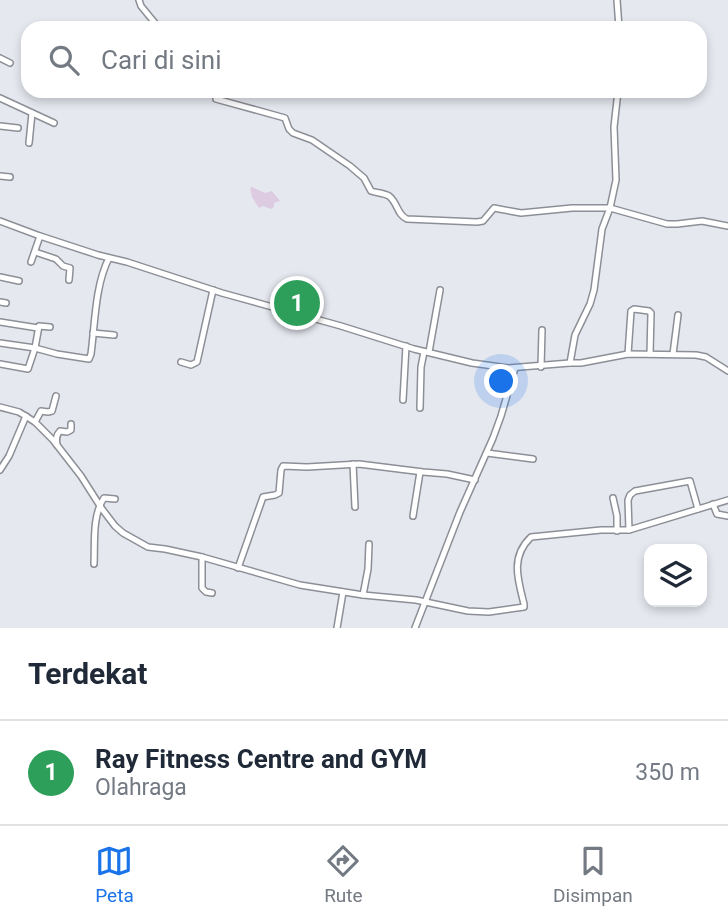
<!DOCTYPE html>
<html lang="id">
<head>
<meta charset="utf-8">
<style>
	body { margin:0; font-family:Roboto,sans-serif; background:#f6f6f7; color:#1f2937 }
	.controls { position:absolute; right:21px; bottom:21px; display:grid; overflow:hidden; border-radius:14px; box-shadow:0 4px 10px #0003 }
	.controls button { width:63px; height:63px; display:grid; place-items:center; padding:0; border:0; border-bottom:2px solid #e0e1e3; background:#fff; color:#1f2937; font:35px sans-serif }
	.you { position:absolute; left:502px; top:382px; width:24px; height:24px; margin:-18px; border:5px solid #fff; border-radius:50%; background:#1a73e8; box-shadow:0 0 0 10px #1a73e833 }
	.badge { display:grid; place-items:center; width:46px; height:46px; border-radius:50%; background:#1a73e8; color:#fff; font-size:23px; font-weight:700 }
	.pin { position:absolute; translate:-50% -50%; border:4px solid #fff; box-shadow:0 2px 7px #0006 }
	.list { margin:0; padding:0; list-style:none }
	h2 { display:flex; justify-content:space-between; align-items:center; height:91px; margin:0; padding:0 28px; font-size:30px }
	h2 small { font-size:23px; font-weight:400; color:#747a83 }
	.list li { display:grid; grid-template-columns:46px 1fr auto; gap:21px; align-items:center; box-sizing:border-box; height:105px; padding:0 28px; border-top:2px solid #e0e1e3 }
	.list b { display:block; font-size:26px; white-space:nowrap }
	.list p { margin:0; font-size:23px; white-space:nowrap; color:#747a83 }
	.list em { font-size:23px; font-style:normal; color:#747a83 }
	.icon { flex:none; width:38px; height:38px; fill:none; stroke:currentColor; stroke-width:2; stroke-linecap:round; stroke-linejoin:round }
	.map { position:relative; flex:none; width:728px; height:628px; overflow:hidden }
	.search { position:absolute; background:#fff; box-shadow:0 4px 10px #0003; left:21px; right:21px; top:21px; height:77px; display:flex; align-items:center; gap:18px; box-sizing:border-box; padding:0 24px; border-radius:21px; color:#747a83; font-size:26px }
	.sheet { height:196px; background:#fff }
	nav { display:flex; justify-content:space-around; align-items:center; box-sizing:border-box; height:98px; border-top:2px solid #e0e1e3; background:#fff; font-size:19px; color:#747a83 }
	nav a { display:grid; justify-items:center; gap:4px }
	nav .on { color:#1a73e8 }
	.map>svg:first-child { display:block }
	.green { fill:#ddcbe1 }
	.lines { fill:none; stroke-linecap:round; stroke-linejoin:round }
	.minor-casing { stroke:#8d8f96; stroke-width:8 }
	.minor { stroke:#fff; stroke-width:5 }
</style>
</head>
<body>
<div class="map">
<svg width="728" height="628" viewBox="0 0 728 628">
	<rect width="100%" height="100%" fill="#e6e8f0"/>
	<!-- green -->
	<polygon class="green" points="252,187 265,193 272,191 280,201 274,203 274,207 271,209 263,206 259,208 252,197 250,188"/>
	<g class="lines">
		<!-- minor casing -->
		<g class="minor-casing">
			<g id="minor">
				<polyline points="139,0 141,6 159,28"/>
				<polyline points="617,0 619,28"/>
				<polyline points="0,58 10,63"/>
				<path d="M217 91 216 99 285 118 289 129 293 133 312 140 350 166 364 178 371 191C377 193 384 193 389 196 398 203 397 215 407 219L477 222 483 221 494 208 521 213 572 208H610L667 224H677L702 221 728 226"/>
				<polyline points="618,91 614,127 616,180 610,208 602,229 594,290 590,304 575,335 570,363 581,363 628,354 696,355 706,357 728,371"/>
				<polyline points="0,98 54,123"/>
				<polyline points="0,126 18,128"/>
				<polyline points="29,143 32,113"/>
				<polyline points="0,176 10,177"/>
				<polyline points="0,221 40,236 98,255 127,262 222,293 341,326 414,349 472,363 508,368 570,363"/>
				<polyline points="35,252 56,259 63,266 70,268 69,280"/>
				<polyline points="31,262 40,236"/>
				<polyline points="0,277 19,281"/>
				<polyline points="0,302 6,303"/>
				<polyline points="0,322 38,328"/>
				<polyline points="93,333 114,335"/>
				<path d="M0 343 35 348 57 354 89 359 91 354C95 324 95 285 109 258"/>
				<polyline points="429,352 440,290"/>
				<polyline points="628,354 631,311 634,309 649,311 651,313 650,354"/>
				<polyline points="673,354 678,315"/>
				<polyline points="181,362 191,365 197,362 213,290"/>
				<polyline points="0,364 28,369 35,348 39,326 50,327"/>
				<polyline points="541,367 542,330"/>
				<polyline points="403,400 406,346"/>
				<path d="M0 407 19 412 35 422 53 440 81 476 102 509 115 526 123 533 148 547 165 549 202 557 300 585 363 595 416 600 468 611 489 612 524 607V604C518 580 510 557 531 537L601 530H629L728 500"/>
				<polyline points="420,408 421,367 424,352"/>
				<polyline points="35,422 41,411 48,412 52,411 56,396"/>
				<path d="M57 445C56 439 56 435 60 431L67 432 71 430V424"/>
				<polyline points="487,453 533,459"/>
				<polyline points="353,464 355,507"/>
				<polyline points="0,470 9,456 26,416"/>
				<polyline points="613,498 617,516 617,531"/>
				<polyline points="713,504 717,514 728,516"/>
				<polyline points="413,516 420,472"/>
				<polyline points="629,530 628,500 630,495 635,491 690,481 698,509"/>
				<polyline points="202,557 202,588 206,592 212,593"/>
				<path d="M94 564C95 544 92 515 104 498L115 499"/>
				<polyline points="238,568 263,497 275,495 279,493 281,470 283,466 307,467 359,464 423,472 447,474 475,480"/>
				<polyline points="363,595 368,569 369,544"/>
				<polyline points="337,628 343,592"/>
				<polyline points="415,628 460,512 493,438 501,416 515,368"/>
			</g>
		</g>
		<!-- minor -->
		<use href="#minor" class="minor"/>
	</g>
</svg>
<div class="controls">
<button><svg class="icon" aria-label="layers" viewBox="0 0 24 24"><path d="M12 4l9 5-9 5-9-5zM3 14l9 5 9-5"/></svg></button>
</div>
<div class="you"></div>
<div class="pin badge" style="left:297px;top:303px;background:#2e9e5b">1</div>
<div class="search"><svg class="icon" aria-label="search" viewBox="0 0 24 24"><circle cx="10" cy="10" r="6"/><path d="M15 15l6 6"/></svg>Cari di sini</div>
</div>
<section class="sheet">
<h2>Terdekat<small></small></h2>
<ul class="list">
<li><span class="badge" style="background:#2e9e5b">1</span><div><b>Ray Fitness Centre and GYM</b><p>Olahraga</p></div><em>350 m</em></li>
</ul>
</section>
<nav>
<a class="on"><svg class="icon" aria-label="map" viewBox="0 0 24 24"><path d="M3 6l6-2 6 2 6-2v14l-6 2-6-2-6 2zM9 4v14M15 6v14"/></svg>Peta</a>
<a><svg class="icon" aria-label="directions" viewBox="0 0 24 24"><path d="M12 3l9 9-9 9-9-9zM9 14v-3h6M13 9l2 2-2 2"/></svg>Rute</a>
<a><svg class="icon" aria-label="saved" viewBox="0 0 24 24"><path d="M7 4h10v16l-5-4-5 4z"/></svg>Disimpan</a>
</nav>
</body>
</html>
